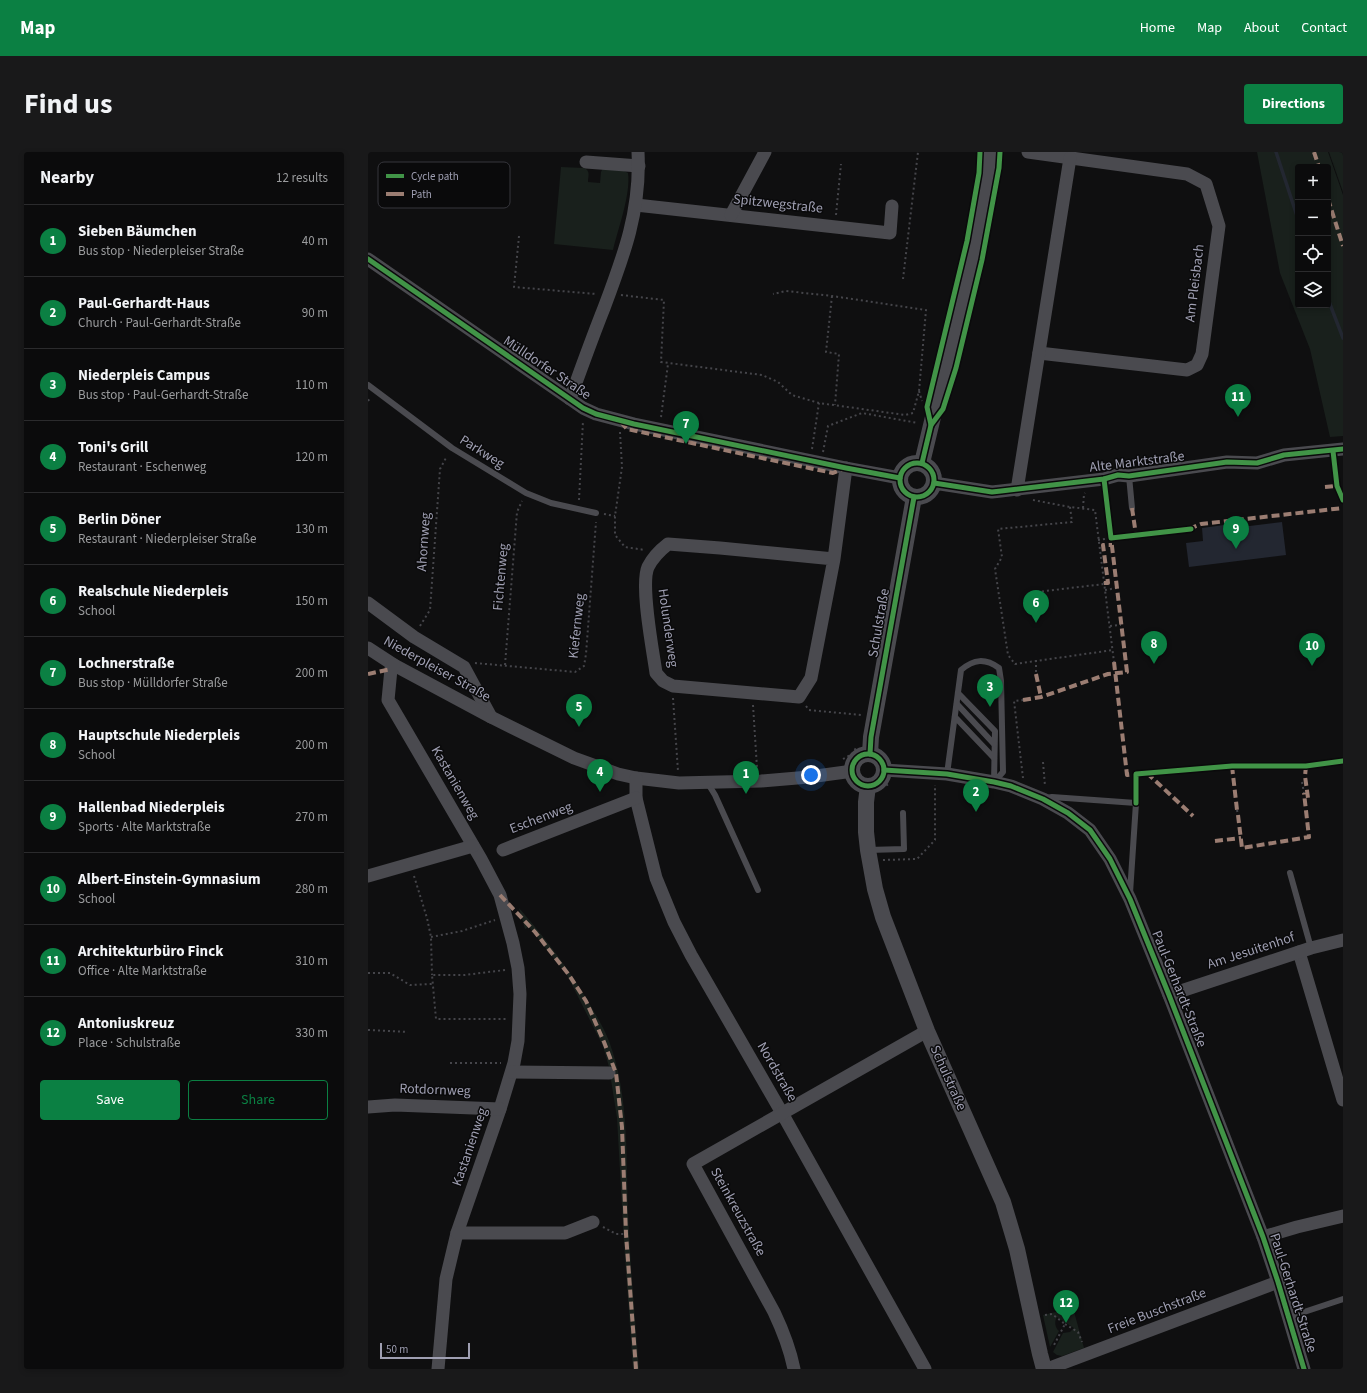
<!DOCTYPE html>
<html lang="en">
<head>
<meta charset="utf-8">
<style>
	body { margin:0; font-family:"Source Sans 3",sans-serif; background:#19191a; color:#f1f3f6 }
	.controls { position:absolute; right:12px; top:12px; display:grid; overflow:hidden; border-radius:4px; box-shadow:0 2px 6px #0003 }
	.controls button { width:36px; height:36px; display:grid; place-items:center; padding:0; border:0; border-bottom:1px solid #2b2b2d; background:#0b0b0c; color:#f1f3f6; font:20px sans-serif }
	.scale { position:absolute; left:12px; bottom:10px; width:90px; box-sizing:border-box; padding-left:4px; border:2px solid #9f9fb2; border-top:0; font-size:11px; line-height:14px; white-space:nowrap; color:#9f9fb2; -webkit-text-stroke:3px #0a0a0b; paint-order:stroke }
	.you { position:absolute; left:443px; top:623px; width:14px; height:14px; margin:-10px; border:3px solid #fff; border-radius:50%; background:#1a73e8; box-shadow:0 0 0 6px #1a73e833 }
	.badge { display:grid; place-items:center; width:26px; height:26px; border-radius:50%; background:#0b8043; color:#fff; font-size:13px; font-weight:700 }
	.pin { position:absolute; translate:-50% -33px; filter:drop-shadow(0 1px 2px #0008) }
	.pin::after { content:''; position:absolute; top:21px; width:14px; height:12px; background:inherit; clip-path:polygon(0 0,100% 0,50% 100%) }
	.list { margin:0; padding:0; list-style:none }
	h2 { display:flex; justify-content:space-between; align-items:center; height:52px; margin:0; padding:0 16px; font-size:17px }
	h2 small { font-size:13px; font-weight:400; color:#9a9b9d }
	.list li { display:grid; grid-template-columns:26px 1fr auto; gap:12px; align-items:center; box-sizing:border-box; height:72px; padding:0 16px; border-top:1px solid #2b2b2d }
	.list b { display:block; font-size:15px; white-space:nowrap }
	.list p { margin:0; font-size:13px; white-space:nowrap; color:#9a9b9d }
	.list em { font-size:13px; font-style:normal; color:#9a9b9d }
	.actions { display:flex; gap:8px; padding:12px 16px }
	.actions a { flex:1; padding:9px 0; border:1px solid #0b8043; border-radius:4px; text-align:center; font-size:14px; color:#0b8043 }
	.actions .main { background:#0b8043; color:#fff }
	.icon { flex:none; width:22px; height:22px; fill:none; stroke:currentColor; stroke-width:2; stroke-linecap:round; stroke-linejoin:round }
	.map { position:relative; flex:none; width:975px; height:1217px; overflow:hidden; border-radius:4px }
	header { display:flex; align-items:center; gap:24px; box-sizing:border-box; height:56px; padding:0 20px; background:#0b8043; color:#fff }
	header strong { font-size:19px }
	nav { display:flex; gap:22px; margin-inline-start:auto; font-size:14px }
	.intro { display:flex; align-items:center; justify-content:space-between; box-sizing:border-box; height:96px; padding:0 24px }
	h1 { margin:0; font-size:28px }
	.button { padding:10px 18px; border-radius:4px; background:#0b8043; color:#fff; font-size:14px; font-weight:700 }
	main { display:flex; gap:24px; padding:0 24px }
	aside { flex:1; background:#0b0b0c; border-radius:4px; box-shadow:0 2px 6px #0003 }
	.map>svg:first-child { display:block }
	.green { fill:#19201c; fill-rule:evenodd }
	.water { fill:#232731 }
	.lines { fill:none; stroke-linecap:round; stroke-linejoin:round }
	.stream { stroke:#232731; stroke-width:3.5 }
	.path { stroke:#45454a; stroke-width:2; stroke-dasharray:2 3; stroke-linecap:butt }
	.service { stroke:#4a4a4f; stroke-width:6 }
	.minor { stroke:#4a4a4f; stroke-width:13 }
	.tertiary { stroke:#4a4a4f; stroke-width:16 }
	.quiet { stroke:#9b7d72; stroke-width:4; stroke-dasharray:8 4; stroke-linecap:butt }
	.cycleway-casing { stroke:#0a0a0b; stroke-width:8 }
	.cycleway { stroke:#419447; stroke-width:5 }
	.labels { text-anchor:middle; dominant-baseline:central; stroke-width:3; stroke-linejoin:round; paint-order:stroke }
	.street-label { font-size:14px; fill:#9f9fb2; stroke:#0a0a0b }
	.key { fill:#0a0a0b; stroke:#37373d; stroke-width:1 }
	.key-label { font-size:11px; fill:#9f9fb2 }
</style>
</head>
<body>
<header>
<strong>Map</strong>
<nav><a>Home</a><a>Map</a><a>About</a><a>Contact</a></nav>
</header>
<div class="intro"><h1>Find us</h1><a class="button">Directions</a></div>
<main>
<aside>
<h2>Nearby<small>12 results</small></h2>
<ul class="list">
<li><span class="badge">1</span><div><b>Sieben Bäumchen</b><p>Bus stop · Niederpleiser Straße</p></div><em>40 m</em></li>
<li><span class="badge">2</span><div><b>Paul-Gerhardt-Haus</b><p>Church · Paul-Gerhardt-Straße</p></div><em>90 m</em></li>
<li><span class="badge">3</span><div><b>Niederpleis Campus</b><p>Bus stop · Paul-Gerhardt-Straße</p></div><em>110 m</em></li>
<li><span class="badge">4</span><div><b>Toni's Grill</b><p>Restaurant · Eschenweg</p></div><em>120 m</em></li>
<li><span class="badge">5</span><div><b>Berlin Döner</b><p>Restaurant · Niederpleiser Straße</p></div><em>130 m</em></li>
<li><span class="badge">6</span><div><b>Realschule Niederpleis</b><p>School</p></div><em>150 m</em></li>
<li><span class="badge">7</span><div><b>Lochnerstraße</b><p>Bus stop · Mülldorfer Straße</p></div><em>200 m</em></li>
<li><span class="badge">8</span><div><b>Hauptschule Niederpleis</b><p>School</p></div><em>200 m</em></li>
<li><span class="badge">9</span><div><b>Hallenbad Niederpleis</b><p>Sports · Alte Marktstraße</p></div><em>270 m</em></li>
<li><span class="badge">10</span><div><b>Albert-Einstein-Gymnasium</b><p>School</p></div><em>280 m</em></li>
<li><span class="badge">11</span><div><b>Architekturbüro Finck</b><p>Office · Alte Marktstraße</p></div><em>310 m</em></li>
<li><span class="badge">12</span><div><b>Antoniuskreuz</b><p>Place · Schulstraße</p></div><em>330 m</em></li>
</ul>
<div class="actions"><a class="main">Save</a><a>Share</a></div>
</aside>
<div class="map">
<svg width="975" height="1217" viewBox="0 0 975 1217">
	<rect width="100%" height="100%" fill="#0f0f10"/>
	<!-- green -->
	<g class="green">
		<path d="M889 0H960L975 43V284L962 285 942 197 912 121ZM930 15H960V153H930Z"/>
		<polygon points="961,0 975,0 975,40"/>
		<path d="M193 15 216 16C223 19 220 24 220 30L232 31 233 20 235 16 256 19 260 21C263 42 250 77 245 98L186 92Z"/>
		<path d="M151 756C177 786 201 817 221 851 228 863 236 876 241 889 261 943 258 1002 260 1060 262 1112 267 1165 271 1217H265L256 1090 249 966 241 915 235 894 199 823 161 775 157 777Z"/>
		<path d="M705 1156 716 1196 694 1204 689 1203 685 1200 695 1181 702 1180 706 1176 689 1165C686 1169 687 1176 691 1179L682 1195 675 1163Z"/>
	</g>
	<!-- water -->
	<polygon class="water" points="914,370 918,403 821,415 818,391 835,389 834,376 856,373 857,377"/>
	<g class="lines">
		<!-- stream -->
		<g class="stream">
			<polyline points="908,0 930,67"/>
			<polyline points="960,147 975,186"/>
		</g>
		<!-- path -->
		<g class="path">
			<polyline points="468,63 473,12"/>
			<polyline points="151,84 146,135 228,142"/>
			<polyline points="535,127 550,0"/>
			<polyline points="253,143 296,148 293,210 394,223 410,230 424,243 451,251 537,263 545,261 551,239 558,158 464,144 418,139 405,142"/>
			<polyline points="464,144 458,200 471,202 467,253"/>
			<polyline points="551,239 554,249"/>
			<polyline points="0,249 3,245"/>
			<polyline points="293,265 300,212"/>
			<polyline points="252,280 254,315 247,364 247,383 257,395 277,398"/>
			<polyline points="444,297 451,251"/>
			<polyline points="455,300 460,274 494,261 550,271"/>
			<polyline points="211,348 215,269"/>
			<polyline points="665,348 702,355 727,358 746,510"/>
			<polyline points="702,355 704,370 630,377 634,405 627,417 640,503 647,512 745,498"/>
			<polyline points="715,356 716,342 717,341"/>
			<polyline points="236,362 247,364"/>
			<polyline points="730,388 743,386"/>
			<polyline points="737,438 749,436"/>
			<polyline points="669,440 736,432"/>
			<polyline points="52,474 62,458 72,317 79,304"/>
			<polyline points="742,474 753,473"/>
			<polyline points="668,508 668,522"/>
			<polyline points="107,511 207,520 216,514 218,502 228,370"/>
			<polyline points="137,513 149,360 154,349"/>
			<polyline points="305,546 310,619"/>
			<polyline points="385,553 389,616"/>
			<polyline points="438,554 441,558 493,563"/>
			<polyline points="475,607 484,602 488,596"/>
			<polyline points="675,610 677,634"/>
			<polyline points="655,626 646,549 655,548"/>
			<polyline points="934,630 936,641"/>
			<polyline points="514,636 522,631"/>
			<polyline points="869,658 870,663"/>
			<polyline points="515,708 549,707 567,688 567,633"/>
			<polyline points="46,724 59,766 63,785 64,823"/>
			<polyline points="63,785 94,779 127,768"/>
			<polyline points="137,818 97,823 64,823 68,867 138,867"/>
			<polyline points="0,821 22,821 42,833 64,832"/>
			<polyline points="0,878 40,880"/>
			<polyline points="82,911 133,911"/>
			<polyline points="235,1075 248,1082 258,1082"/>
			<polyline points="677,1163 684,1162 697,1172 685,1195"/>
			<polyline points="697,1172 710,1180 714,1190"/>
		</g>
		<!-- service -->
		<g class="service">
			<polyline points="0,233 84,296 158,341 183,351 228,361"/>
			<polyline points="761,324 764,356"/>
			<polyline points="590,541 627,579 626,630"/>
			<polyline points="589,552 626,592"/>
			<polyline points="587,565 626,606"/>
			<path d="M579 622 593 518C606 507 617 506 631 516L633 529 635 620 626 630"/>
			<polyline points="339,630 347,643 390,738"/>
			<polyline points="678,646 684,645 768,651 762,741"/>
			<polyline points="500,698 536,697 535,661"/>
			<polyline points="922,721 943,796"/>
			<polyline points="921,1165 975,1147"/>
		</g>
		<!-- minor -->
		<g class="minor">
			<polyline points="660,0 819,22 838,32 851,74 834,202 829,213 819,218 671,201"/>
			<polyline points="218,10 271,14"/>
			<polyline points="268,53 522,81 524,54"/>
			<polyline points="363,63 397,0"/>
			<polyline points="0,107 202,247 215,256 228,262 266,272 478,316 532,326"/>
			<path d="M202 247C213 217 224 186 236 156 256 103 273 58 270 0"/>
			<polyline points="566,331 624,340 633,339 736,327 750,323 761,324 859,310 889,311 916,303 975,297"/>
			<polyline points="649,338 702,6"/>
			<path d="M466 407 352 396 300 392C291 399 285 405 280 415 272 433 285 499 288 521L295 529 305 534 431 545 443 526 466 407 478 316"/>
			<polyline points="0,451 46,485 96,515 123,565"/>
			<polyline points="0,496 26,513 123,565 206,606 250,622 268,626 311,631 393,629 441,625 485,619"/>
			<polyline points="26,513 23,517 20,548 113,707 132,743 145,791 150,816 152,842 150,889 146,911 132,957 89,1081 78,1127 70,1217"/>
			<polyline points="516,618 579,622 626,630 643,634 675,647 700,661 722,678 742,707 762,747 801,843 895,1085 910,1130 936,1217"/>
			<polyline points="268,626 268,646 288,726 306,770 323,803 414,961 557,1217"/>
			<polyline points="135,698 268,646"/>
			<polyline points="0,724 105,694"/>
			<polyline points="931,800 975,948"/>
			<polyline points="801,843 943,796 975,788"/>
			<polyline points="144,920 241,921"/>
			<polyline points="0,955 27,953 132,957"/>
			<polyline points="89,1081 197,1081 225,1070"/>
			<polyline points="895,1085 929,1075 975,1064"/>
			<path d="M426 1217C422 1197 415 1179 406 1160L325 1012 559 879"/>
			<polyline points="679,1217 910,1130"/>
		</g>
		<!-- tertiary -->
		<g class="tertiary">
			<circle cx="549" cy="328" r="17"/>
			<polyline points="554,311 607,89 617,39 621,0"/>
			<polyline points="502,602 503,585 546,345"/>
			<circle cx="500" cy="618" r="16"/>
			<polyline points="500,634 498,650 498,680 500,698 507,737 515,765 559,879 635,1050 649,1097 672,1202 676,1217"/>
		</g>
		<!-- quiet -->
		<g class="quiet">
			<polyline points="946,0 951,15"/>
			<polyline points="960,47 975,94"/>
			<polyline points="253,270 259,277 384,304 465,321 475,317"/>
			<polyline points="957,335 969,334"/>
			<polyline points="764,356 768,383"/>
			<polyline points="821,377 833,372 975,356"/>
			<polyline points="736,431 740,431 735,393 744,393"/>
			<polyline points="746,510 759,623 768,622"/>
			<polyline points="0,522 23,517"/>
			<polyline points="668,522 673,545"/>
			<polyline points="655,548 673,545 740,522 759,520 743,386"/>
			<polyline points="864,614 869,658"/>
			<polyline points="938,614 937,624 940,646"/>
			<polyline points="779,621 825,664"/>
			<polyline points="870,663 874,696 941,685 936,641"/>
			<polyline points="847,689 873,686"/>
			<polyline points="132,743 167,780 201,823 218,849 236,890 248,921 254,975 258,1082 268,1217"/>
		</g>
		<!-- cycleway casing -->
		<g class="cycleway-casing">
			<g id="cycleway">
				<polyline points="0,107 202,247 215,256 228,262 266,272 478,316 532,326"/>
				<polyline points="563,273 559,255 599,89 611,21 612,0"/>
				<polyline points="965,299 969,334 975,348"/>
				<circle cx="549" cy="328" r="17"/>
				<polyline points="554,311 563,273 575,257 588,216 614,108 631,16 632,0"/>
				<polyline points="736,327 743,386 823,377"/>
				<polyline points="566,331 624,340 633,339 736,327 750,323 761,324 859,310 889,311 916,303 975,297"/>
				<polyline points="502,602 503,585 546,345"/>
				<circle cx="500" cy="618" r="16"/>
				<polyline points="516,618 579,622 626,630 643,634 675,647 700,661 722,678 742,707 762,747 801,843 895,1085 910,1130 936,1217"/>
				<polyline points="768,651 768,622 864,614 938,614 975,609"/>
			</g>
		</g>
		<!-- cycleway -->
		<use href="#cycleway" class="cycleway"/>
	</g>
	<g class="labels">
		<!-- street labels -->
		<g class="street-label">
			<text transform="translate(410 52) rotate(6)">Spitzwegstraße</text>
			<text transform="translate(827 131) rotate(-83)">Am Pleisbach</text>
			<text transform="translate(179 216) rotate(34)">Mülldorfer Straße</text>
			<text transform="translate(114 300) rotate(32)">Parkweg</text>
			<text transform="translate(769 310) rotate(-7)">Alte Marktstraße</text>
			<text transform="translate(56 390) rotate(-86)">Ahornweg</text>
			<text transform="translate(133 425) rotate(-85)">Fichtenweg</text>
			<text transform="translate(511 471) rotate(-80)">Schulstraße</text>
			<text transform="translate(209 474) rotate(-84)">Kiefernweg</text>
			<text transform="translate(300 476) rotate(82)">Holunderweg</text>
			<text transform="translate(69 517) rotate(29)">Niederpleiser Straße</text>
			<text transform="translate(87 631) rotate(60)">Kastanienweg</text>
			<text transform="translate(173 666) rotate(-21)">Eschenweg</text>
			<text transform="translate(883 799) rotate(-18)">Am Jesuitenhof</text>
			<text transform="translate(811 837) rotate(68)">Paul-Gerhardt-Straße</text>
			<text transform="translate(409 920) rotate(60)">Nordstraße</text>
			<text transform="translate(580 926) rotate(66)">Schulstraße</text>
			<text transform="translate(67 938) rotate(2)">Rotdornweg</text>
			<text transform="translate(102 995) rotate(-71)">Kastanienweg</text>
			<text transform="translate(370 1060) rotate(61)">Steinkreuzstraße</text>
			<text transform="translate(925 1141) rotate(72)">Paul-Gerhardt-Straße</text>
			<text transform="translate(789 1159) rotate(-21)">Freie Buschstraße</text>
		</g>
	</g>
	<!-- legend -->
	<rect x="10" y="10" width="132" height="46" rx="6" class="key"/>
	<rect x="18" y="22" width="18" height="4" fill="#419447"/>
	<rect x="18" y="40" width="18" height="4" fill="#9b7d72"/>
	<g class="key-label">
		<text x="43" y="28">Cycle path</text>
		<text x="43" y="46">Path</text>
	</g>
</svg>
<div class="controls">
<button>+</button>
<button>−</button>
<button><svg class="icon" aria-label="locate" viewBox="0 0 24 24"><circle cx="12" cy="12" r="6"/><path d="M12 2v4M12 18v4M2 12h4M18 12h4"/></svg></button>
<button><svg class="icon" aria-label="layers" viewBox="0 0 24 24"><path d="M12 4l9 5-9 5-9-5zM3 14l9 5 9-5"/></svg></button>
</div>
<div class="scale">50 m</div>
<div class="you"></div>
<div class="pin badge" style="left:378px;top:642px">1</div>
<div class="pin badge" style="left:608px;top:660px">2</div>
<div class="pin badge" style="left:622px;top:555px">3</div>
<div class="pin badge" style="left:232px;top:640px">4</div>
<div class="pin badge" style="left:211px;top:575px">5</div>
<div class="pin badge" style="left:668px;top:471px">6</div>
<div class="pin badge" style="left:318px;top:292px">7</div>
<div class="pin badge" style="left:786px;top:512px">8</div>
<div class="pin badge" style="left:868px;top:397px">9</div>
<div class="pin badge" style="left:944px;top:514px">10</div>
<div class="pin badge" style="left:870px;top:265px">11</div>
<div class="pin badge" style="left:698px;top:1171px">12</div>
</div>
</main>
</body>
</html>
